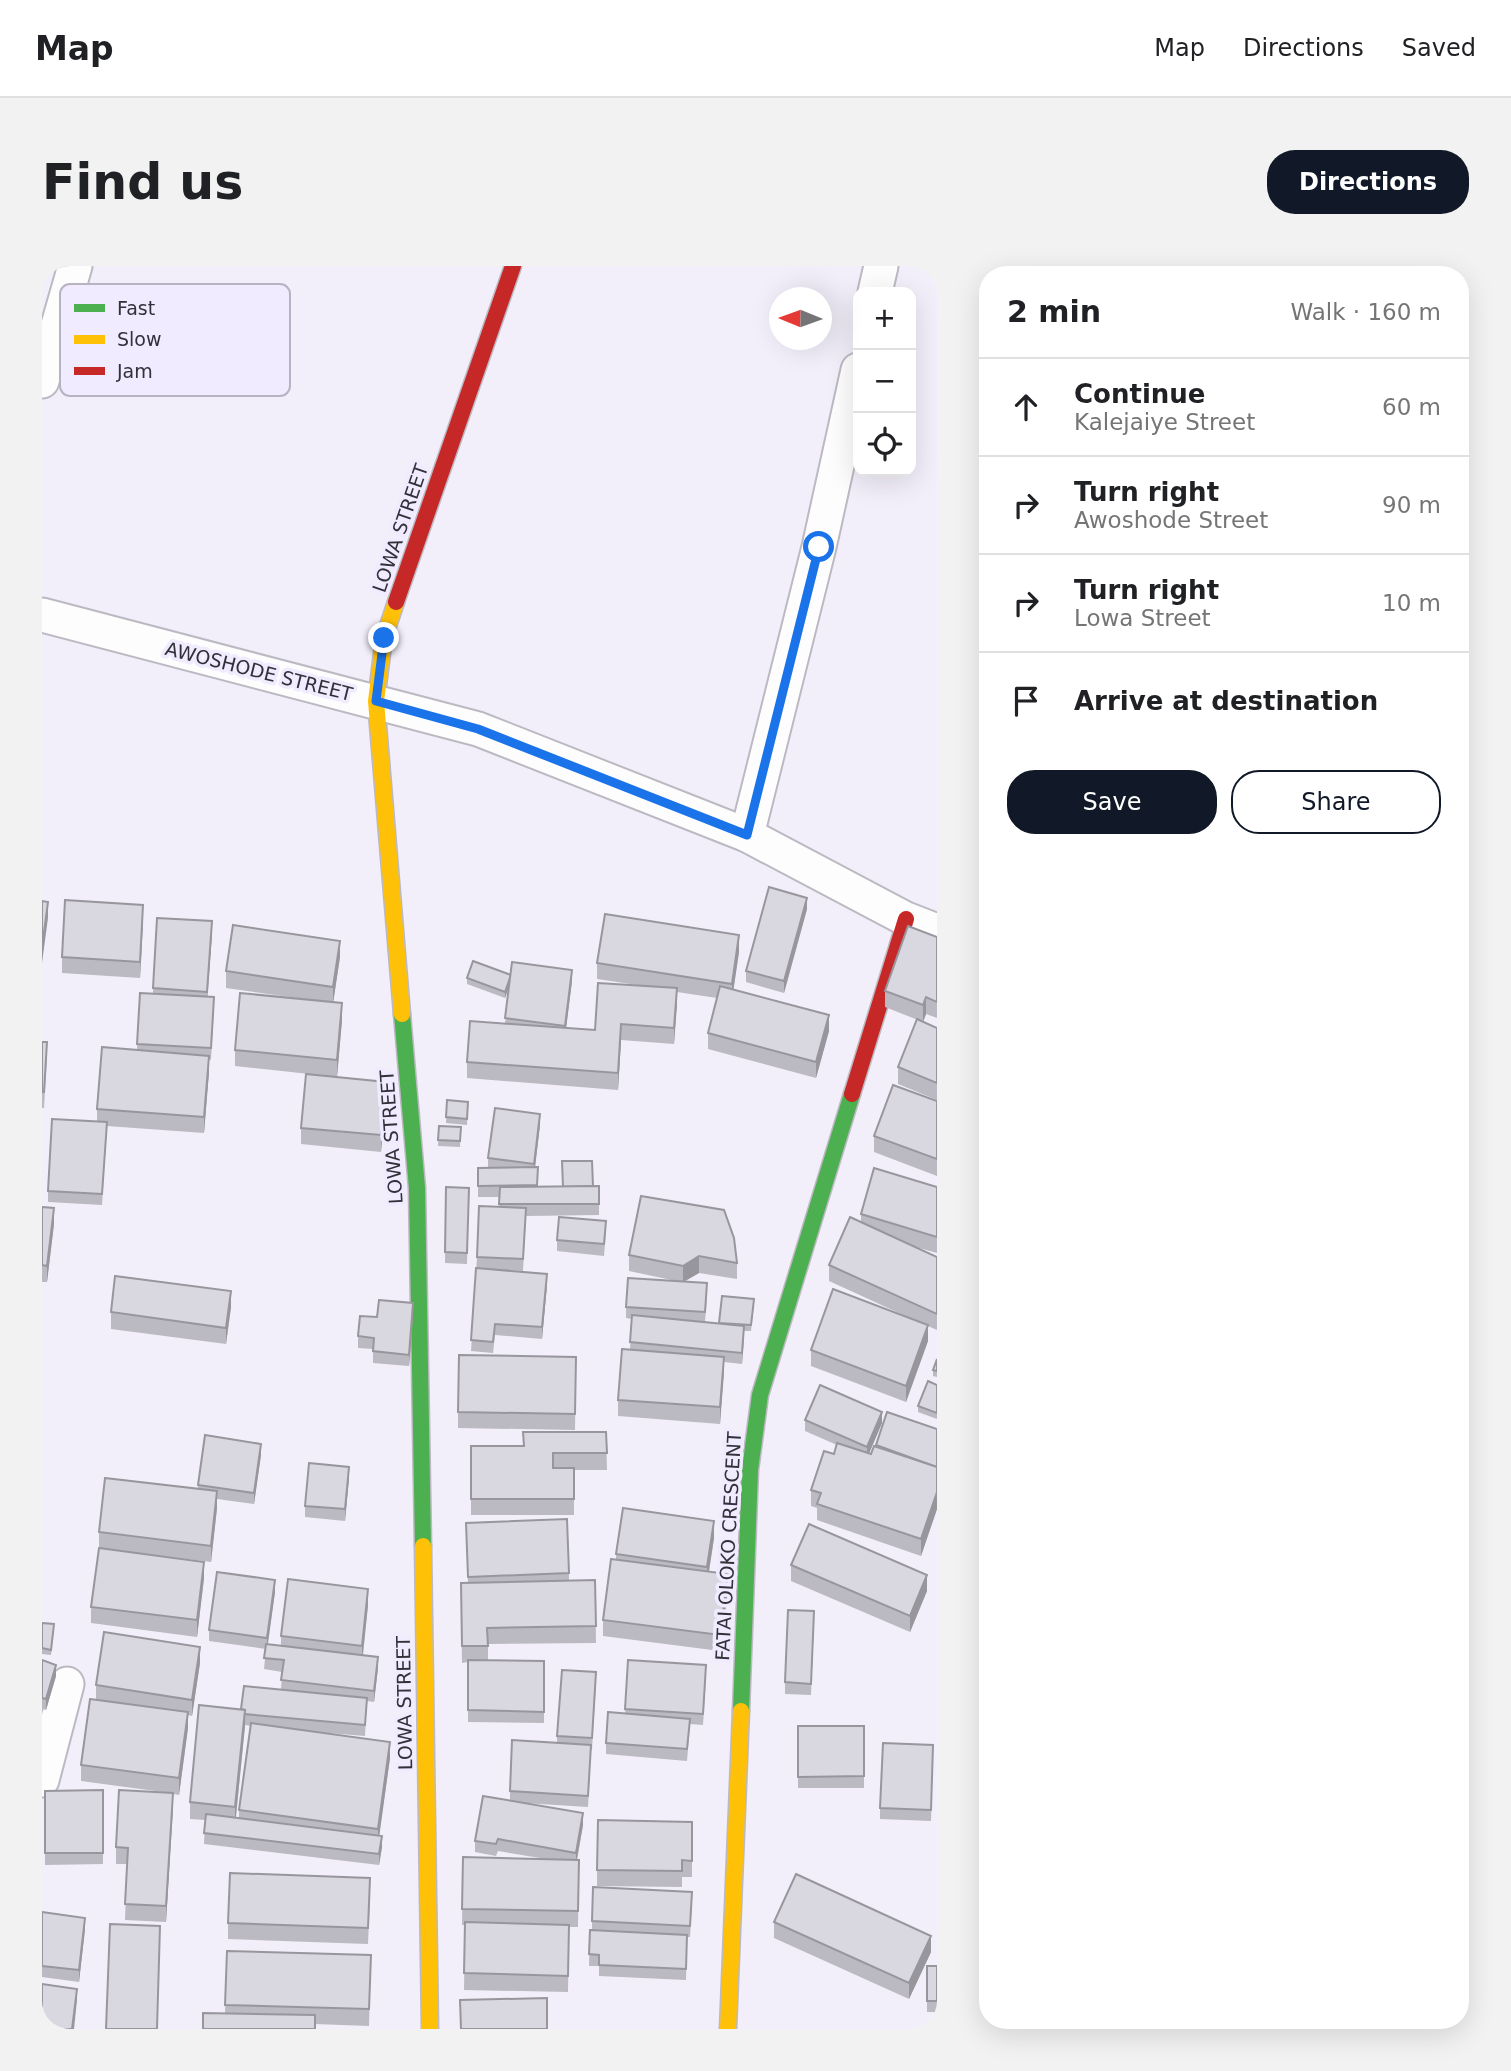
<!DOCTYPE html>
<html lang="en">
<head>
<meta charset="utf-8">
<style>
	body { margin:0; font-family:"DejaVu Sans",sans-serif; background:#f2f2f2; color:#202124 }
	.controls { position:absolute; right:21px; top:21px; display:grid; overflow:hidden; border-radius:14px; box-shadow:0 7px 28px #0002 }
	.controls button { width:63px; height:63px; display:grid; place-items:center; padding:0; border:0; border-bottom:2px solid #e0e0e0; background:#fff; color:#202124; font:35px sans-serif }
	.compass { position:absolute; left:727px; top:21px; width:63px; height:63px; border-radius:50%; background:#fff; box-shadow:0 7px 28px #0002; rotate:271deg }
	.stop { position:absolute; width:21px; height:21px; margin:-16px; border:5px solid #1a73e8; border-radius:50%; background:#fff }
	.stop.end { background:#1a73e8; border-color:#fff; box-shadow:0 2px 7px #0008 }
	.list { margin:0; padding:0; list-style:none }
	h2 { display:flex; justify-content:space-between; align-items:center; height:91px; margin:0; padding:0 28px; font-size:30px }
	h2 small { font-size:23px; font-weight:400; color:#757577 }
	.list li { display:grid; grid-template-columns:46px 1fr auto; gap:21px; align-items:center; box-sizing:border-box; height:98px; padding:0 28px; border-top:2px solid #e0e0e0 }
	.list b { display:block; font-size:26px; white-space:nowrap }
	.list p { margin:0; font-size:23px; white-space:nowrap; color:#757577 }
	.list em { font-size:23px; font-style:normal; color:#757577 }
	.actions { display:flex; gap:14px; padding:21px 28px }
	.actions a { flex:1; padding:16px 0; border:2px solid #111827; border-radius:28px; text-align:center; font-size:24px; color:#111827 }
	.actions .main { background:#111827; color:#fff }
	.icon { flex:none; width:38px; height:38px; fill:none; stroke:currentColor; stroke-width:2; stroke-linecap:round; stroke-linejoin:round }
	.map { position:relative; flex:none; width:895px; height:1763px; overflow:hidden; border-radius:28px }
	header { display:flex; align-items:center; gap:42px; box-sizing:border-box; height:98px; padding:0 35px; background:#fff; border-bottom:2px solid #e0e0e0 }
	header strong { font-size:33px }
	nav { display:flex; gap:38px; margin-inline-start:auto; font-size:24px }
	.intro { display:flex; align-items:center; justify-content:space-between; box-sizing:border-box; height:168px; padding:0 42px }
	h1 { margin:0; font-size:49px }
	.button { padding:18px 32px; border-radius:28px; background:#111827; color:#fff; font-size:24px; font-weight:700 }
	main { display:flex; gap:42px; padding:0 42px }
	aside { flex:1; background:#fff; border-radius:28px; box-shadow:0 7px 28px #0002 }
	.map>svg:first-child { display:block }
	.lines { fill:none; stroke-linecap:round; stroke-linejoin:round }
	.street-casing { stroke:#bcb9c2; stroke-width:37 }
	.fast-casing { stroke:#bcb9c2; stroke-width:19 }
	.slow-casing { stroke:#bcb9c2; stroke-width:19 }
	.jam-casing { stroke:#bcb9c2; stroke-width:19 }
	.street { stroke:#fdfdfe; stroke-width:33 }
	.fast { stroke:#4caf50; stroke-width:16 }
	.slow { stroke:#ffc107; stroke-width:16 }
	.jam { stroke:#c62828; stroke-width:16 }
	.wall { fill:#bbb9c1; fill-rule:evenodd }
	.shaded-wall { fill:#98969d }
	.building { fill:#d9d7e0; stroke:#98969d; stroke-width:2 }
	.route { stroke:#1a73e8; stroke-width:9 }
	.labels { text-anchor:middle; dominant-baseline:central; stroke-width:7; stroke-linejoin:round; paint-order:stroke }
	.street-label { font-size:19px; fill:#323039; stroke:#f0ebfe }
	.key { fill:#f0ebfe; stroke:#b7b3c3; stroke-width:2 }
	.key-label { font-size:19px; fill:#323039 }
</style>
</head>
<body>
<header>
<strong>Map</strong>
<nav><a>Map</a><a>Directions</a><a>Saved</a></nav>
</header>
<div class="intro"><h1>Find us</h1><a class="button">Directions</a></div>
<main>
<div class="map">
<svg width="895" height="1763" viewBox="0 0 895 1763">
	<rect width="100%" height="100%" fill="#f2effa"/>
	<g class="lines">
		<!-- street casing -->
		<g class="street-casing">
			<g id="street">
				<polyline points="833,26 839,0"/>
				<polyline points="0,115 33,0"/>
				<polyline points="0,349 436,463 705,569 864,653 895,665"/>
				<polyline points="705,569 777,281 816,104"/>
				<polyline points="0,1514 25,1418"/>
			</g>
		</g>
		<!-- fast casing -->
		<g class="fast-casing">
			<g id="fast">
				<polyline points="360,748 375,922 381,1280"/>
				<polyline points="699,1445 708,1204 718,1129 810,828"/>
			</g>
		</g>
		<!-- slow casing -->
		<g class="slow-casing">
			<g id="slow">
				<polyline points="354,336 342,372 334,435 360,748"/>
				<polyline points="381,1280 388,1763"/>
				<polyline points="686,1763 699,1445"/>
			</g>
		</g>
		<!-- jam casing -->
		<g class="jam-casing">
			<g id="jam">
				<polyline points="354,336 471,0"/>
				<polyline points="810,828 864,653"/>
			</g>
		</g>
		<!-- street -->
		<use href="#street" class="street"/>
		<!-- fast -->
		<use href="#fast" class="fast"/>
		<!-- slow -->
		<use href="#slow" class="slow"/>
		<!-- jam -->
		<use href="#jam" class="jam"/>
	</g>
	<!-- wall -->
	<g class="wall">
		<polygon points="765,643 742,727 704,716 704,705"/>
		<polygon points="115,652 170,667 165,730 172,742 169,794 167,793 167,806 162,867 65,860 60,939 6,936 6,925 55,856 55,843 95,784 98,727 111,727"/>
		<polygon points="101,655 98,712 20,707 20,691"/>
		<polygon points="895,671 895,752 884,748 881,756 843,741 843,725"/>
		<polygon points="697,686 691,724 787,765 774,812 666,783 666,767 675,732 635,726 632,778 579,774 576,824 425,812 425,796 463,757 468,718 463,732 425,718 425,712 469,709 530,715 524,762 553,764 595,719 555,713 555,697"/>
		<polygon points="298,691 291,736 300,754 295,811 193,800 193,784 263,733 184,722 184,705"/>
		<polygon points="895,762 895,834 856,818 856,801"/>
		<polygon points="0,776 5,792 2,842 0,842"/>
		<polygon points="344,832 339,886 259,878 259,862"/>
		<polygon points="405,834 426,836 425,859 404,857"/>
		<polygon points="895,835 895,910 832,886 832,870"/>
		<polygon points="498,859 493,901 496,921 557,920 557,949 484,950 481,1005 439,1003 505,1019 500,1073 453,1069 451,1087 429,1085 435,991 457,941 458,931 436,931 436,902 446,902 446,892"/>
		<polygon points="397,860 419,861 418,881 396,880"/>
		<polygon points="404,921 427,922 425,998 403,997"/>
		<polygon points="895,921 895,987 870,980 895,991 895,1064 886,1060 886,1075 864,1136 769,1100 769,1084 870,1053 787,1015 787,999 819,956 819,948"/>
		<polygon points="599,930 695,997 695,1013 657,1007 642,1016 665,1029 663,1056 677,1058 712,1039 709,1065 702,1065 700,1098 682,1096 678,1158 576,1150 576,1134 588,1083 590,1053 584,1052 584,1041 639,1016 587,1005 587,989"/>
		<polygon points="0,941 12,958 5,1016 0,1016"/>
		<polygon points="564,966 562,990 515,985 515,974"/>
		<polygon points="189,1041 184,1078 69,1063 69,1046"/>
		<polygon points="371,1048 367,1100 331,1097 331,1083 316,1082 316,1070 335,1051"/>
		<polygon points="534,1091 533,1164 416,1162 416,1146"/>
		<polygon points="895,1093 895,1111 891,1110 891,1104"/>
		<polygon points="895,1119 895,1153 876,1146 876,1140"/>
		<polygon points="763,1154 840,1157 827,1188 829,1188 834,1179 895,1163 895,1243 879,1290 775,1254 775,1242 769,1240 769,1224 792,1188 795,1179 763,1165"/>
		<polygon points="564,1166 565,1204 532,1204 532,1249 429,1249 429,1180 481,1180"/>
		<polygon points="219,1189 212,1238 175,1233 175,1242 169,1296 62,1283 162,1312 155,1371 49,1357 49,1341 57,1282 57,1266 156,1223 156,1219"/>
		<polygon points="307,1212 303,1255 263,1251 263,1240"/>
		<polygon points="424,1257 527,1307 527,1315 553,1314 554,1377 446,1378 446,1394 502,1395 502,1457 426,1456 426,1396 420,1397 419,1333 426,1317"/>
		<polygon points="672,1272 667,1306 686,1324 678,1385 561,1370 561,1354 574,1294 574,1288"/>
		<polygon points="749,1299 885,1325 868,1366 749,1315"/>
		<path d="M233 1326 226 1378 239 1380V1370L326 1339 321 1389 336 1402 332 1436 325 1435 323 1470 274 1466 348 1492 337 1569 340 1581 337 1599 162 1578 163 1554 148 1553V1536L199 1443 239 1424 240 1406 222 1403 224 1383 167 1375V1364ZM203 1459 209 1460 197 1544V1552H194Z"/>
		<polygon points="772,1356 769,1429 743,1428 743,1416"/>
		<polygon points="0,1357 12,1364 9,1389 0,1388"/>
		<polygon points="0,1394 14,1410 4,1444 0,1443"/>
		<polygon points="586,1394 664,1411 661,1459 648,1458 645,1495 564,1488 564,1477 583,1448"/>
		<polygon points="158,1397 150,1450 146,1449 146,1462 137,1529 131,1528 124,1656 83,1654 85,1598 74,1598 74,1581 121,1526 39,1515 39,1499 54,1434 54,1419"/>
		<polygon points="554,1418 550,1483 549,1483 546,1541 482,1537 541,1559 535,1594 537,1594 536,1661 527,1661 526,1726 422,1724 423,1659 420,1659 421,1591 504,1593 456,1585 454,1590 433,1586 433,1575 468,1535 468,1525 515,1477 515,1470"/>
		<rect x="756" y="1460" width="66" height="62"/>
		<polygon points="891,1490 889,1555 838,1553 838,1542"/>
		<polygon points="61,1524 61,1598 3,1599 3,1525"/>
		<polygon points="650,1556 650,1611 640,1611 640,1621 555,1620 555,1604"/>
		<polygon points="328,1629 326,1678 186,1673 186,1657"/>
		<polygon points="650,1637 648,1671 645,1671 644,1714 557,1710 557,1700 547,1700 548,1664 550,1665 550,1655"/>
		<polygon points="0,1646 43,1663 37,1716 0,1711"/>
		<polygon points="732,1656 889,1686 867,1733 732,1672"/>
		<polygon points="185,1685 329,1689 327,1760 273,1758 183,1747"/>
		<rect x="885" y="1700" width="10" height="46"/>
	</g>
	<!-- shaded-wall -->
	<g class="shaded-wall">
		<polygon points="765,632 765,643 742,727 742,715"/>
		<polygon points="6,636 6,652 0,697 0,681"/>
		<polygon points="101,639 101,655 98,712 98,696"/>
		<polygon points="170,655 170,667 165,737 165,726"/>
		<polygon points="697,669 697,686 690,734 690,718"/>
		<polygon points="298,675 298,691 291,738 291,721"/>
		<polygon points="530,704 530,715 523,771 523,760"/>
		<polygon points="469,709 469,715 463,732 463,726"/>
		<polygon points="635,722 635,739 632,778 632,762"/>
		<polygon points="884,731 884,748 881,756 881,739"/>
		<polygon points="300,737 300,754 295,811 295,794"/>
		<polygon points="787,749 787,765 774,812 774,796"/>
		<polygon points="579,758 579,774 576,824 576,807"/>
		<polygon points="167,790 167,806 162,867 162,851"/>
		<polygon points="344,816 344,832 339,886 339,869"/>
		<polygon points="498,848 498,859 492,910 492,898"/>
		<polygon points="12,942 12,958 5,1016 5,1000"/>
		<polygon points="657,990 657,1007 641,1016 641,1000"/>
		<polygon points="505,1008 505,1019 500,1073 500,1061"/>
		<polygon points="189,1025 189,1041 184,1078 184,1062"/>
		<polygon points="371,1037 371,1048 367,1100 367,1089"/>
		<polygon points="886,1059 886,1075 864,1136 864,1120"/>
		<polygon points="702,1060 702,1071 700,1098 700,1087"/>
		<polygon points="682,1091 682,1107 678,1158 678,1141"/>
		<polygon points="840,1146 840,1157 825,1192 825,1181"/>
		<polygon points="219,1178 219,1189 212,1238 212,1227"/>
		<polygon points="307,1201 307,1212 303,1255 303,1243"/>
		<polygon points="175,1225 175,1242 169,1296 169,1280"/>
		<polygon points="895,1226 895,1243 879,1290 879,1273"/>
		<polygon points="672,1255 672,1272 665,1317 665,1301"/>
		<polygon points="162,1296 162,1312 155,1371 155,1354"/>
		<polygon points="686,1308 686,1324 678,1385 678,1369"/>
		<polygon points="885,1309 885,1325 868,1366 868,1350"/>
		<polygon points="233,1314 233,1326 225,1383 225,1372"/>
		<polygon points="326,1323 326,1339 320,1396 320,1380"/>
		<polygon points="158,1381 158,1397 150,1450 150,1434"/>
		<polygon points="336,1391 336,1402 332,1436 332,1425"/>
		<polygon points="14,1399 14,1410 4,1444 4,1433"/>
		<polygon points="203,1444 203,1460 193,1558 193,1541"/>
		<polygon points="146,1446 146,1462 137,1529 137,1512"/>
		<polygon points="348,1476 348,1492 336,1579 336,1563"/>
		<polygon points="131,1527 131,1543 124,1656 124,1640"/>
		<polygon points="541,1547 541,1559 534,1598 534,1587"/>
		<polygon points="340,1570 340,1581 337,1599 337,1588"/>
		<polygon points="43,1652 43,1663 37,1716 37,1704"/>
		<polygon points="889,1670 889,1686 867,1733 867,1717"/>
		<polygon points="35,1723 35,1734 32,1763 30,1763"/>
	</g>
	<!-- building -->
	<g class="building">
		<polygon points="727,621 765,632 742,715 704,705"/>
		<polygon points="23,634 101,639 98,696 20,691"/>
		<polygon points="0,635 6,636 0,681"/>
		<polygon points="563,648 697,669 690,718 555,697"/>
		<polygon points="115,652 170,655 165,726 111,722"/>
		<polygon points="191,659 298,675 291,721 184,705"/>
		<polygon points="866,660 895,671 895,736 884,731 881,739 843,725"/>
		<polygon points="431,695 469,709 463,726 425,712"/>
		<polygon points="470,696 530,704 523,760 463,752"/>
		<polygon points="556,717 635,722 632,762 579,758 576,807 425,796 428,755 553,764"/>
		<polygon points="678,720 787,749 774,796 666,767"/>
		<polygon points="98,727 172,731 169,782 95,778"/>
		<polygon points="198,727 300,737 295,794 193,784"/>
		<polygon points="875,753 895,762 895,817 856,801"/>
		<polygon points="0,776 5,776 2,826 0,826"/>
		<polygon points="60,781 167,790 162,851 55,843"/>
		<polygon points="264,808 344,816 339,869 259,862"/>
		<polygon points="851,819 895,835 895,893 832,870"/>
		<polygon points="405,834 426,836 425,853 404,851"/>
		<polygon points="453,842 498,848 492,898 446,892"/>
		<polygon points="10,853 65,856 60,928 6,925"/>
		<polygon points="397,860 419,861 418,875 396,874"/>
		<polygon points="520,895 550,895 551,920 521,921"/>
		<polygon points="496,901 495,919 436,920 436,902"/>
		<polygon points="832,902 895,921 895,971 819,948"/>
		<polygon points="557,920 557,938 457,938 458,921"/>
		<polygon points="404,921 427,922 425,987 403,986"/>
		<polygon points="599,930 682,944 692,972 695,997 657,990 641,1000 587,989"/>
		<polygon points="437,940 484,942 481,993 435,991"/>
		<polygon points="0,941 12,942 5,1000 0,999"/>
		<polygon points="517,951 564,955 562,978 515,974"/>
		<polygon points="808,951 895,991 895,1048 787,999"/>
		<polygon points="434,1002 505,1008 500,1061 453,1058 451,1076 429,1074"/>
		<polygon points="73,1010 189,1025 184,1062 69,1046"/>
		<polygon points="586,1012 665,1017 663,1046 584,1041"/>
		<polygon points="791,1023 886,1059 864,1120 769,1084"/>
		<polygon points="680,1030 712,1033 709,1059 677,1057"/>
		<polygon points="337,1034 371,1037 367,1089 331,1085 332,1072 316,1070 318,1050 335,1051"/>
		<polygon points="590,1049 702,1060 700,1087 588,1076"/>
		<polygon points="580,1083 682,1091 678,1141 576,1134"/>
		<polygon points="417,1089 534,1091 533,1148 416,1146"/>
		<polygon points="895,1093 895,1105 891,1104"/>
		<polygon points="886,1115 895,1119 895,1147 876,1140"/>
		<polygon points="778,1119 840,1146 825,1181 763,1154"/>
		<polygon points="845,1146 895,1163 895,1201 834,1179"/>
		<polygon points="481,1166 564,1166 565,1187 511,1187 511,1202 532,1202 532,1233 429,1233 429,1180 482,1180"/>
		<polygon points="163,1169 219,1178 212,1227 156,1219"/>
		<polygon points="795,1177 829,1188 832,1180 895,1201 895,1226 879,1273 775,1238 779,1227 769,1224 782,1185 792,1188"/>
		<polygon points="267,1197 307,1201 303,1243 263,1240"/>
		<polygon points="63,1212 175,1225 169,1280 57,1266"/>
		<polygon points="581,1242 672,1255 665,1301 574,1288"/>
		<polygon points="525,1253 527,1307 426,1311 424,1257"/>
		<polygon points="767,1258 885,1309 868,1350 749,1299"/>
		<polygon points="57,1282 162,1296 155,1354 49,1341"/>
		<polygon points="569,1293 686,1308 678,1369 561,1354"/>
		<polygon points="175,1306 233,1314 225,1372 167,1364"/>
		<polygon points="246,1313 326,1323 320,1380 239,1370"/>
		<polygon points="553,1314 554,1360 445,1362 446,1380 420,1380 419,1317"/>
		<polygon points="746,1344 772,1345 769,1418 743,1416"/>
		<polygon points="0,1357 12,1358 9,1384 0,1382"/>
		<polygon points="62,1366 158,1381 150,1434 54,1419"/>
		<polygon points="224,1378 336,1391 332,1425 239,1414 242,1394 222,1392"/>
		<polygon points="0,1394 14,1399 4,1433 0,1432"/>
		<polygon points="426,1394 502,1395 502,1446 426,1444"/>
		<polygon points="586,1394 664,1399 661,1448 583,1443"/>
		<polygon points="520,1404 554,1406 550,1472 515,1470"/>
		<polygon points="202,1420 325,1432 323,1459 202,1448 203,1444 199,1443"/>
		<polygon points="48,1433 146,1446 137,1512 39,1499"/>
		<polygon points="157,1439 203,1444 193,1541 148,1536"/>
		<polygon points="566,1446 648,1453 645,1483 564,1477"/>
		<polygon points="209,1457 348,1476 336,1563 197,1544"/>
		<polygon points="756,1460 822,1460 822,1510 756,1511"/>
		<polygon points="470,1474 549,1479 546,1530 468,1525"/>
		<polygon points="841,1477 891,1479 889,1544 838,1542"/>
		<polygon points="61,1524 61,1587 3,1587 3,1525"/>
		<polygon points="77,1524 131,1527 124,1640 83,1638 86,1582 74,1581"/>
		<polygon points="441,1530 541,1547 534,1587 456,1573 454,1578 433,1575"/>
		<polygon points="164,1548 340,1570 337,1588 162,1567"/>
		<polygon points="556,1554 650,1556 650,1595 640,1594 640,1605 555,1604"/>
		<polygon points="421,1591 537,1594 536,1645 420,1643"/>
		<polygon points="188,1607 328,1612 326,1662 186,1657"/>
		<polygon points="754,1608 889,1670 867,1717 732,1656"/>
		<polygon points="551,1621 650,1626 648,1660 550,1655"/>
		<polygon points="0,1646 43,1652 37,1704 0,1700"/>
		<polygon points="423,1656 527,1659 526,1710 422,1707"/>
		<polygon points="68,1658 118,1660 115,1763 64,1763"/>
		<polygon points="548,1664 645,1669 644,1703 557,1699 557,1689 547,1688"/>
		<polygon points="185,1685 329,1689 327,1743 183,1739"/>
		<rect x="885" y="1700" width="10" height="35"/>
		<polygon points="0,1718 35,1723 30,1763 0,1763"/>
		<polygon points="505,1732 505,1763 419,1763 418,1734"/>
		<polygon points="161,1747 273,1749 273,1763 161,1763"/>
	</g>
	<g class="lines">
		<!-- route -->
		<polyline class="route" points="342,372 334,435 436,463 705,569 777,281"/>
	</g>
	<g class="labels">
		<!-- street labels -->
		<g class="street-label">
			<text transform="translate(358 262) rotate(-71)">LOWA STREET</text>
			<text transform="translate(217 405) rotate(14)">AWOSHODE STREET</text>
			<text transform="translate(349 871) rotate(-94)">LOWA STREET</text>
			<text transform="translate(686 1280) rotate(-87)">FATAI OLOKO CRESCENT</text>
			<text transform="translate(362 1437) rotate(-91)">LOWA STREET</text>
		</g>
	</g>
	<!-- legend -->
	<rect x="18" y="18" width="230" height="112" rx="10" class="key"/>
	<rect x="32" y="38" width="31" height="8" fill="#4caf50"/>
	<rect x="32" y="69" width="31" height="9" fill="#ffc107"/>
	<rect x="32" y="101" width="31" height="8" fill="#c62828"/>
	<g class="key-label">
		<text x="75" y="49">Fast</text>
		<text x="75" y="80">Slow</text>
		<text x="75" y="112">Jam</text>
	</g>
</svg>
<div class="controls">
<button>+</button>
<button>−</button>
<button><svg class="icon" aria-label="locate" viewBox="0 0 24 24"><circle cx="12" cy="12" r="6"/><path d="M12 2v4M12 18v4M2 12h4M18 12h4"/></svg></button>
</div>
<svg class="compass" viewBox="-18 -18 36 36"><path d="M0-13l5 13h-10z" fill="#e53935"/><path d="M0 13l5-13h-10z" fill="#757577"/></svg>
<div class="stop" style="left:777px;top:281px"></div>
<div class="stop end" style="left:342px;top:372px"></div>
</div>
<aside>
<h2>2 min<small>Walk · 160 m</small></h2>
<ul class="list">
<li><svg class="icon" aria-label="ahead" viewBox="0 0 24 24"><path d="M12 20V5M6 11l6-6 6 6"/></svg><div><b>Continue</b><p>Kalejaiye Street</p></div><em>60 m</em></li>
<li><svg class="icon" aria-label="right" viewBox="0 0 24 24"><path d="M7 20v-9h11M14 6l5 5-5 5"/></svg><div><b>Turn right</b><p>Awoshode Street</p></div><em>90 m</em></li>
<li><svg class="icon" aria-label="right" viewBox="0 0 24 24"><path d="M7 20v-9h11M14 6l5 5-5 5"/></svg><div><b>Turn right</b><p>Lowa Street</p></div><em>10 m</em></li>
<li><svg class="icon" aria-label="arrive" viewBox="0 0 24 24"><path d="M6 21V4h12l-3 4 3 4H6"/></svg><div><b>Arrive at destination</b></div></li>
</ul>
<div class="actions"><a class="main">Save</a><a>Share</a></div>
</aside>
</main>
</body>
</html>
